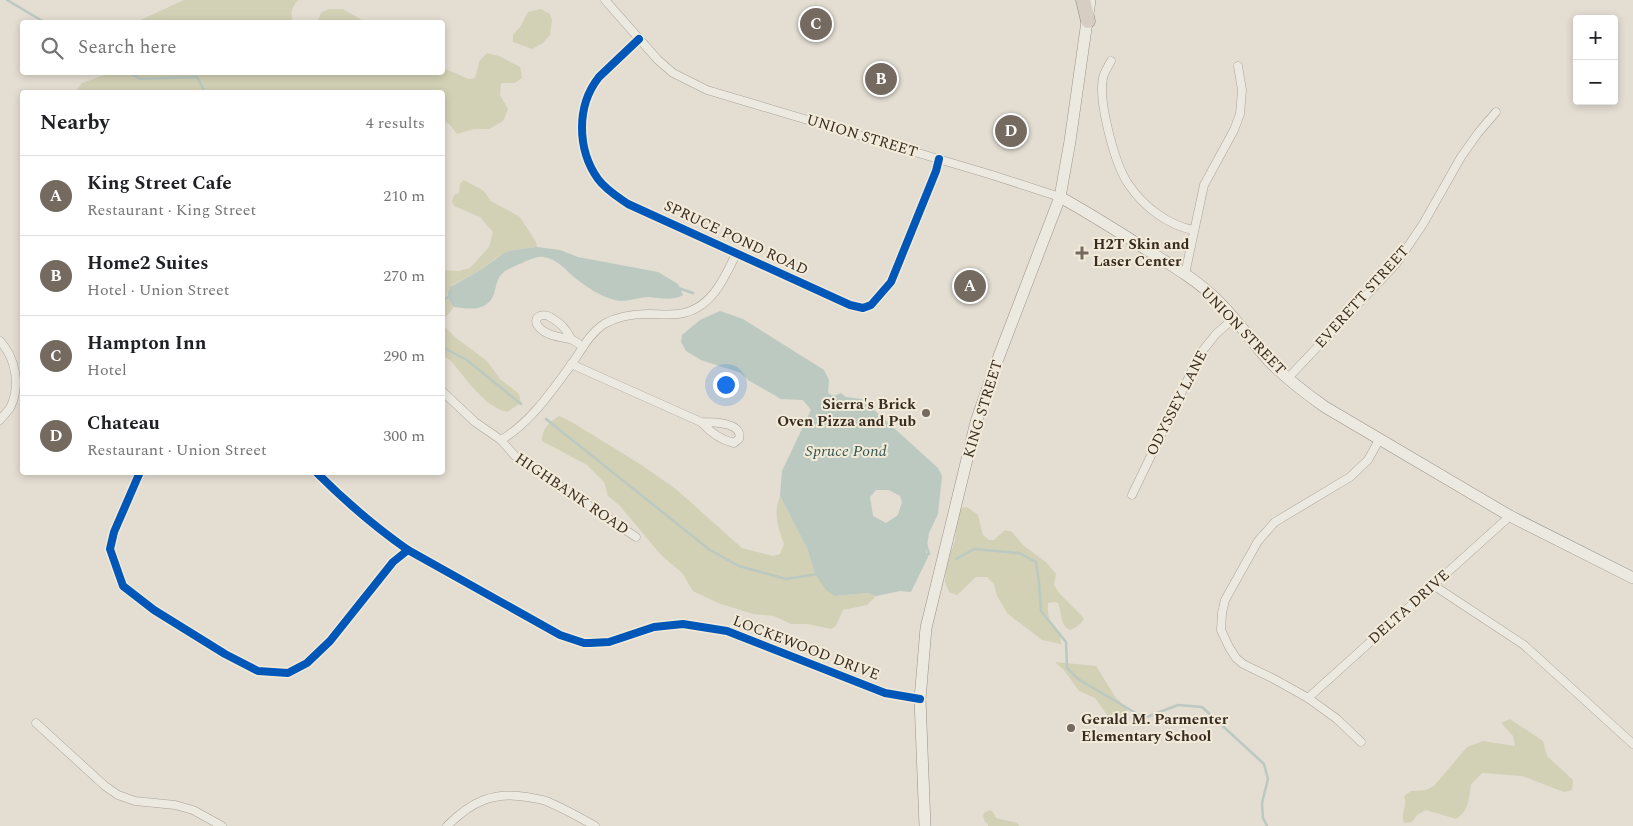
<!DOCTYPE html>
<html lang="en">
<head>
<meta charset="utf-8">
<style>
	body { margin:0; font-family:Spectral,serif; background:#f2f2f2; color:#202124 }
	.controls { position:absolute; right:15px; top:15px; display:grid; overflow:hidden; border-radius:5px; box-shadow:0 2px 8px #0003 }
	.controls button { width:45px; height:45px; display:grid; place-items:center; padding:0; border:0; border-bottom:1px solid #e0e0e0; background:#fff; color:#202124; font:25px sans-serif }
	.you { position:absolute; left:725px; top:384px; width:18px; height:18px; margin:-12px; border:4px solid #fff; border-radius:50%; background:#1a73e8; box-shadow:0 0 0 8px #1a73e833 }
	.badge { display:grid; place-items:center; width:32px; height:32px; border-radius:50%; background:#746a60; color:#fff; font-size:16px; font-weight:700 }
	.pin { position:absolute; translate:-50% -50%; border:2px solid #fff; box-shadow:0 1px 5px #0006 }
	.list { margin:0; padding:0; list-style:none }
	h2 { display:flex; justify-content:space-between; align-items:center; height:65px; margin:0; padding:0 20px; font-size:21px }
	h2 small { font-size:16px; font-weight:400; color:#757577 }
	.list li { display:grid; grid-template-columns:32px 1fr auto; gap:15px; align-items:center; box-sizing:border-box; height:80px; padding:0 20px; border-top:1px solid #e0e0e0 }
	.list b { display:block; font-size:19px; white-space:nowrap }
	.list p { margin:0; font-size:16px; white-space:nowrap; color:#757577 }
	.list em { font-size:16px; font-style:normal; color:#757577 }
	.icon { flex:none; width:28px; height:28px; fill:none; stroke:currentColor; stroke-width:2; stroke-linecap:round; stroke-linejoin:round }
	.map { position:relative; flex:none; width:1633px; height:826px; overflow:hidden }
	.search { position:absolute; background:#fff; box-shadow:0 2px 8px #0003; left:20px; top:20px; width:425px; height:55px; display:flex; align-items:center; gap:12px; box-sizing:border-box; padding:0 18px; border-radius:5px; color:#757577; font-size:19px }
	.panel { position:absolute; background:#fff; box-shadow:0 2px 8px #0003; left:20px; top:90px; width:425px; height:385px; border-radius:5px }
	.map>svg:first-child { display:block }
	.green { fill:#d2d1b5 }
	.water { fill:#bbc9c0; fill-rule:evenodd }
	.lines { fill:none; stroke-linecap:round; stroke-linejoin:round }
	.stream { stroke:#bbc9c0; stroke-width:2.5 }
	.street-casing { stroke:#a9a39a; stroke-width:9 }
	.secondary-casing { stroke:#99928a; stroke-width:12 }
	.highway-casing { stroke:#8e8881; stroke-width:15 }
	.street { stroke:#ece9e1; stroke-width:8 }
	.secondary { stroke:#ece9e1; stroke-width:11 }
	.highway { stroke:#d6cec2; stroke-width:14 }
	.cycleway-casing { stroke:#f3ebd9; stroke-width:11 }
	.cycleway { stroke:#0057b8; stroke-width:8 }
	.poi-dot { fill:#746a60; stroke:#f3ebd9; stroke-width:2 }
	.labels { text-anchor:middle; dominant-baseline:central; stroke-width:4; stroke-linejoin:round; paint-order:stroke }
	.street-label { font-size:15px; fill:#382c22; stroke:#f3ebd9 }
	.poi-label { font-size:15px; font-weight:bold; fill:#382c22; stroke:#f3ebd9; text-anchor:start }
	.water-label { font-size:16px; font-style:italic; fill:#335653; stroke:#f3ebd9 }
</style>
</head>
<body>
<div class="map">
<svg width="1633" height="826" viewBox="0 0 1633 826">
	<rect width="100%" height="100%" fill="#e3ddd2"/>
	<!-- green -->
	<g class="green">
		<path d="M184 0H298C292 7 289 15 294 22H136Z"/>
		<polygon points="329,9 343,9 365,22 317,22 321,13"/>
		<polygon points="541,9 550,14 552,20 550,35 543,43 532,49 513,42 513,35 520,27 528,12"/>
		<polygon points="487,53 499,56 520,67 522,78 515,83 501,83 500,95 508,109 503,121 489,129 474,129 457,134 450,125 443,120 442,92 77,92 76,91 82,83 113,72 442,72 443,68 469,79 475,78 480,60"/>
		<path d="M464 180 484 191 491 201 520 217 536 242 537 247 514 250 497 257 479 271 452 285 448 290 447 296 454 307 444 319V326L456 338 487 361 500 379 519 394 521 403 507 412C484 407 465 377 450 360L443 356 442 270 459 271 470 268 489 247 493 232 480 217 454 206 452 201 454 195 459 193 460 184Z"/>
		<path d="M559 416 570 421 643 466 677 490 742 548 773 556 780 554 784 544C778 527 773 514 780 496L807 548 815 574 835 596 868 593 876 596 867 605 843 610 836 626 831 629 808 624H791L774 616 753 614 718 603 693 591 682 573 661 555 620 506 608 496 604 482 587 465 542 441C542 428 549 423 559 416Z"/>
		<path d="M967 507 978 515 983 535 989 540H994L1005 530 1012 532 1024 546 1047 563 1056 574 1054 585 1060 594 1082 616 1084 619C1081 624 1075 628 1070 630 1060 626 1062 613 1058 603L1054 602 1048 603C1047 616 1050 625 1060 633L1061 644 1042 640 1008 614 997 596 994 584 987 577H976L957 595 949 592 945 582 947 562 955 541 957 513 960 508Z"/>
		<polygon points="1055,662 1096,666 1116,698 1126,707 1128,712 1120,721 1108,716 1095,698 1079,691 1064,670"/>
		<path d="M1510 719 1543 741 1547 756 1573 780 1572 790 1564 792 1522 776 1482 773 1471 784C1469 798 1469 811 1456 819L1426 810 1417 815 1412 822 1404 823C1400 811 1408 808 1404 796L1411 791 1426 790 1434 786 1467 747 1483 741 1515 746 1513 736 1501 723Z"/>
		<polygon points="990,810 993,812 996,818 1017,823 1019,826 988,826 988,824 985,822 983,816 984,813"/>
	</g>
	<!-- water -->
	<g class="water">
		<path d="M537 247 560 250 578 257 658 272 678 284 683 295C674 301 659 298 649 297 638 297 626 303 615 300 601 297 587 287 575 278 566 270 557 259 544 257 537 256 529 260 522 263 515 266 504 270 500 276 496 282 496 288 494 294 487 312 469 309 454 307 449 300 445 295 450 287L479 271 504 253 514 250Z"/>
		<path d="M720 311 743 319 824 370 829 380 828 393 834 396 841 393 846 397 862 399 938 468 942 476 938 514 929 533 926 553 928 557 911 592 900 591 876 596 868 593 835 596 826 590 815 574 807 548 780 496 782 471 811 410 803 400 781 399 748 380 741 373 701 360 686 351 681 342 682 335 700 320ZM876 490H889L900 496 902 502 898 515 886 523 873 516 870 497Z"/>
	</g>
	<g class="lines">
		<!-- stream -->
		<g class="stream">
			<polyline points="7,0 44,22"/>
			<polyline points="128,72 140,79 197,77 205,92"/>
			<polyline points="678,288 693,293"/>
			<polyline points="442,303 445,299 450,296"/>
			<polyline points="442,347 467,360 521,404"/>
			<polyline points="546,419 710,550 739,566 786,579 817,574"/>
			<polyline points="926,555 929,554 926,544"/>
			<polyline points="956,559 974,549 1019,553 1036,562 1039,582 1041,611 1066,642 1067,668 1078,679 1144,718 1178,705 1202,707 1264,764 1268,779 1262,803 1263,818 1267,826"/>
		</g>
		<!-- street casing -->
		<g class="street-casing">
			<g id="street">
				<polyline points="605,0 658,60 673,73 707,90 992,175 1060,197"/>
				<path d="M639 39 599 77C576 106 577 149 598 179 606 190 618 197 628 204L850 305 863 308 871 305 891 282 936 171 939 159"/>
				<path d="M1111 61C1108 67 1104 72 1103 78 1098 101 1115 166 1129 185 1144 207 1168 225 1193 230"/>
				<polyline points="1185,274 1204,185 1234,130 1240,114 1242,90 1238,66"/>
				<path d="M571 339C566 328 560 323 550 317 542 312 532 318 538 326 546 336 559 337 570 339 574 340 579 344 583 347"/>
				<path d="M0 341C16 359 21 386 10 408 7 412 3 416 0 420"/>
				<path d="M571 364 701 422C711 422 744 422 739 439L734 443C720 440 710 432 701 422"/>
				<polyline points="1288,378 1396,264 1423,224 1461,157 1478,133 1496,112"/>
				<polyline points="442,391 475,422 501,440 515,456 636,537"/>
				<path d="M501 440C531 422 550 393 571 365 581 351 589 334 604 324 618 316 632 314 648 314 658 314 669 315 678 314 711 310 724 279 736 254"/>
				<polyline points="140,472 114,532 110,549 123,586 154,610 225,654 258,671 288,673 307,663 330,641 393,562 408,550"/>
				<path d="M316 472C345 501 375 527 408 550L560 635 584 643H590L609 642 654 627 683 624 727 631 885 693 920 699"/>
				<polyline points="1132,495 1200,354 1216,334 1234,318"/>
				<polyline points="1433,585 1524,645 1633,744"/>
				<polyline points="1308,698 1510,516"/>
				<polyline points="36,723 105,786 118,795 135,801 175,805 193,810 222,826"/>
				<polyline points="1361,742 1337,719 1308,698 1274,679 1243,664 1236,658 1229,647 1221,630 1222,613 1225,600 1258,541 1275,522 1350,477 1368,460 1379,440"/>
				<path d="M447 826C471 802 493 791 527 797 533 798 540 799 546 801 563 808 579 817 595 826"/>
			</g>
		</g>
		<!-- secondary casing -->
		<g class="secondary-casing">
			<g id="secondary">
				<path d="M1060 197C1092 215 1124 235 1155 255 1176 268 1199 282 1217 300 1236 318 1251 341 1269 361 1286 378 1305 393 1325 407L1510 516 1633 578"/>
				<polyline points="925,826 920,699 926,628 976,422 996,364 1060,197 1070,141 1090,0"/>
			</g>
		</g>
		<!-- highway casing -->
		<g class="highway-casing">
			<polyline id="highway" points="1083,0 1088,21"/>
		</g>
		<!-- street -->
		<use href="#street" class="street"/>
		<!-- secondary -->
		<use href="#secondary" class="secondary"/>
		<!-- highway -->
		<use href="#highway" class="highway"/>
		<!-- cycleway casing -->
		<g class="cycleway-casing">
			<g id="cycleway">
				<path d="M639 39 599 77C576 106 577 149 598 179 606 190 618 197 628 204L850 305 863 308 871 305 891 282 936 171 939 159"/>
				<polyline points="140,472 114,532 110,549 123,586 154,610 225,654 258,671 288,673 307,663 330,641 393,562 408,550"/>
				<path d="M316 472C345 501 375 527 408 550L560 635 584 643H590L609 642 654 627 683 624 727 631 885 693 920 699"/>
			</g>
		</g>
		<!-- cycleway -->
		<use href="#cycleway" class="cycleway"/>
	</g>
	<!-- markers -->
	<g class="poi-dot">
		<path d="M1079.5 245.5h5v5h5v5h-5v5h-5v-5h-5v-5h5z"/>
		<circle cx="926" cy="413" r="5"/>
		<circle cx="1071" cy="728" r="5"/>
	</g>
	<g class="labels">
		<!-- street labels -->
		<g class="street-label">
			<text transform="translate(862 136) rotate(17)">UNION STREET</text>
			<text transform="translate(736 238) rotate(25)">SPRUCE POND ROAD</text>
			<text transform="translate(1362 297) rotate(-48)">EVERETT STREET</text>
			<text transform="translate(1243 331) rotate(46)">UNION STREET</text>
			<text transform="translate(1177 403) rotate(-63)">ODYSSEY LANE</text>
			<text transform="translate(983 409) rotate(-73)">KING STREET</text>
			<text transform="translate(572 494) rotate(34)">HIGHBANK ROAD</text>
			<text transform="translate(1409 607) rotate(-42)">DELTA DRIVE</text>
			<text transform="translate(806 648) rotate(21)">LOCKEWOOD DRIVE</text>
		</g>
		<!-- poi labels -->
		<g class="poi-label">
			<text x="1093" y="244">H2T Skin and<tspan x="1093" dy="17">Laser Center</tspan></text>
			<text x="916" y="404" text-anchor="end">Sierra's Brick<tspan x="916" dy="17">Oven Pizza and Pub</tspan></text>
			<text x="1081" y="719">Gerald M. Parmenter<tspan x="1081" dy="17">Elementary School</tspan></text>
		</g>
		<!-- water labels -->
		<g class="water-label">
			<text x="846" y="451">Spruce Pond</text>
		</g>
	</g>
</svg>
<div class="controls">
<button>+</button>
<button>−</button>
</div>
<div class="you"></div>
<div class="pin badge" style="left:970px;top:286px">A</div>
<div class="pin badge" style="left:881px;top:79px">B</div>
<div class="pin badge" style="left:816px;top:24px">C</div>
<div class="pin badge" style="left:1011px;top:131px">D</div>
<div class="search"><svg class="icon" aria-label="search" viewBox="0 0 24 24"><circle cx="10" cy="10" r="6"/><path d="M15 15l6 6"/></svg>Search here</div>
<section class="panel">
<h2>Nearby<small>4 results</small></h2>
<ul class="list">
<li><span class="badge">A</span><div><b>King Street Cafe</b><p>Restaurant · King Street</p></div><em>210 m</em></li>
<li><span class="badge">B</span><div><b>Home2 Suites</b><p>Hotel · Union Street</p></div><em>270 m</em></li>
<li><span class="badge">C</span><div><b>Hampton Inn</b><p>Hotel</p></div><em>290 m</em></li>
<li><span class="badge">D</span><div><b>Chateau</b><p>Restaurant · Union Street</p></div><em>300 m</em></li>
</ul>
</section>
</div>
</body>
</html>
